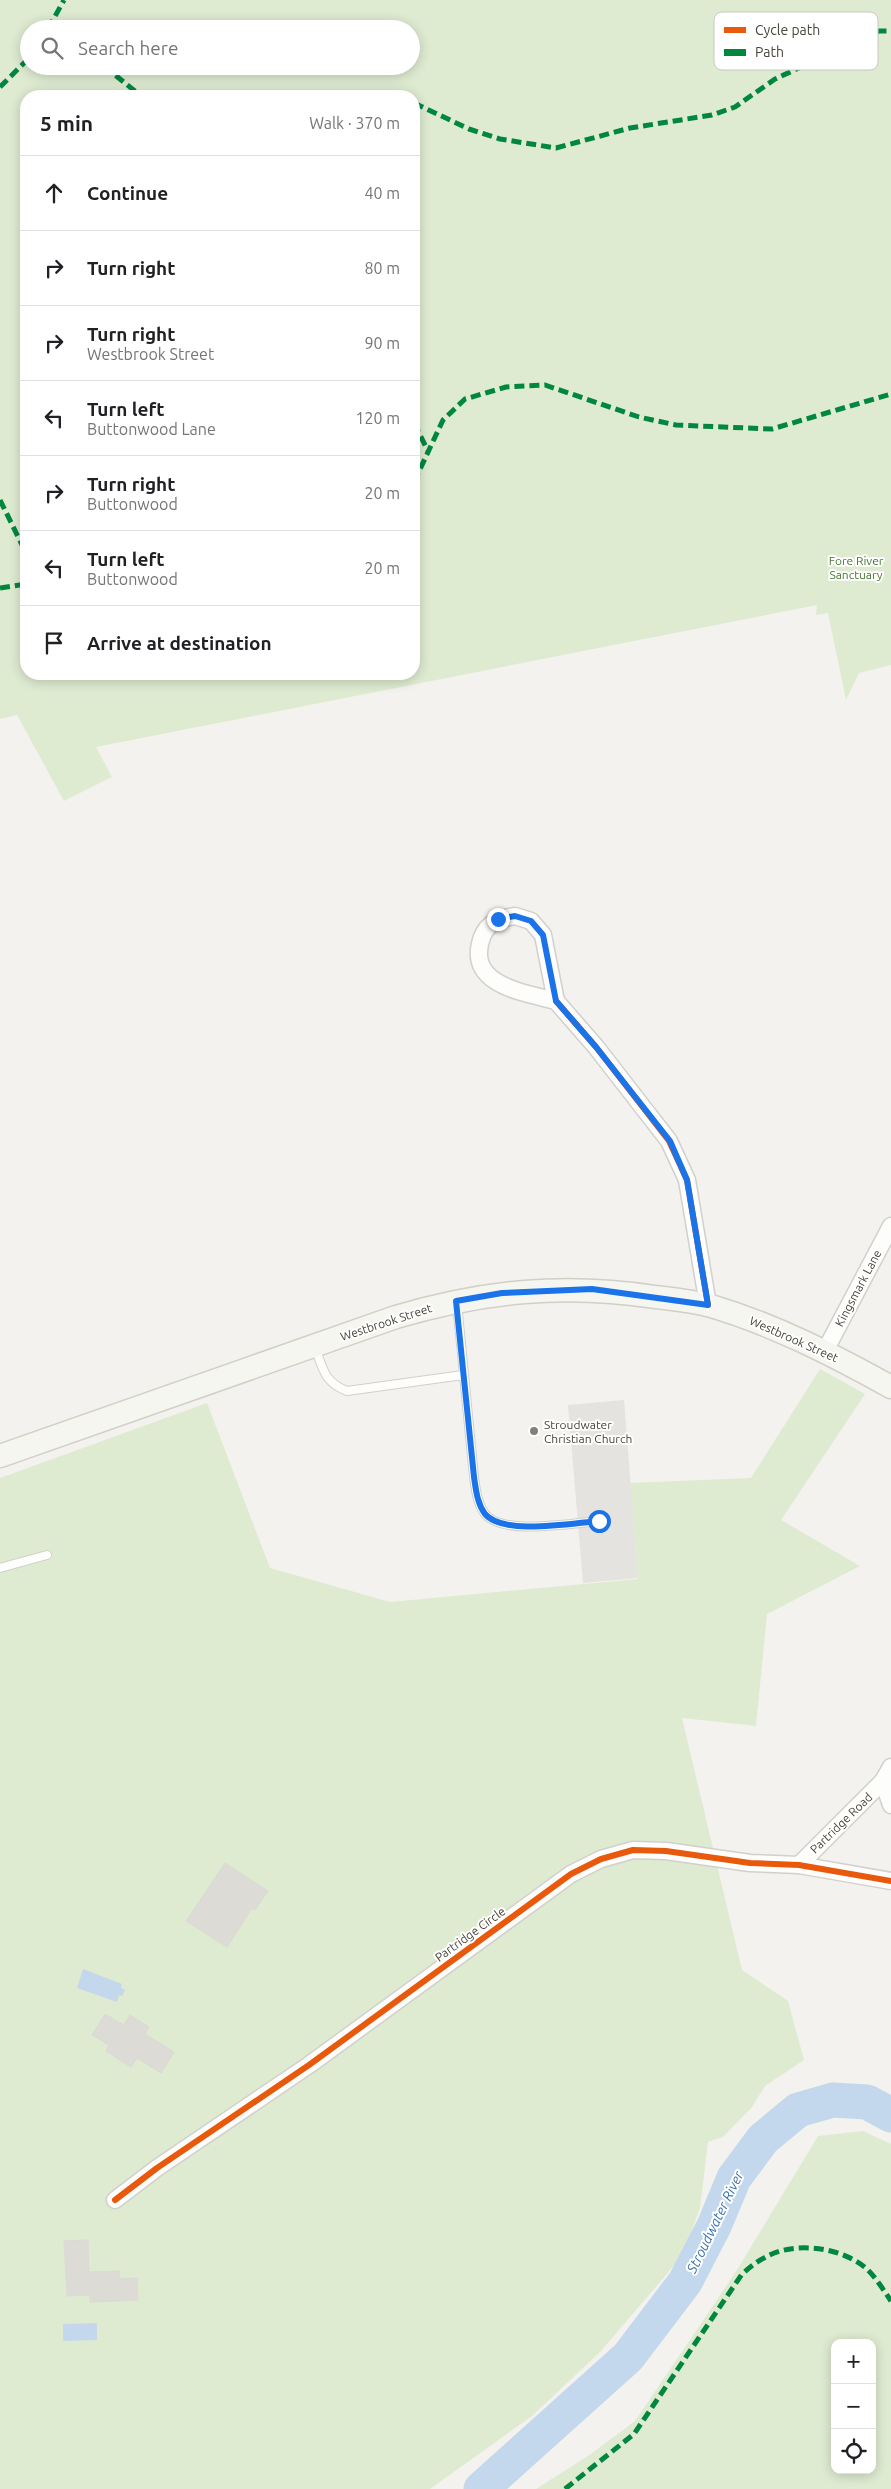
<!DOCTYPE html>
<html lang="en">
<head>
<meta charset="utf-8">
<style>
	body { margin:0; font-family:Ubuntu,sans-serif; background:#f2f2f2; color:#202124 }
	.controls { position:absolute; right:15px; bottom:15px; display:grid; overflow:hidden; border-radius:10px; box-shadow:0 2px 12px #0003 }
	.controls button { width:45px; height:45px; display:grid; place-items:center; padding:0; border:0; border-bottom:1px solid #e0e0e0; background:#fff; color:#202124; font:25px sans-serif }
	.stop { position:absolute; width:15px; height:15px; margin:-11px; border:4px solid #1a73e8; border-radius:50%; background:#fff }
	.stop.end { background:#1a73e8; border-color:#fff; box-shadow:0 1px 5px #0008 }
	.list { margin:0; padding:0; list-style:none }
	h2 { display:flex; justify-content:space-between; align-items:center; height:65px; margin:0; padding:0 20px; font-size:21px }
	h2 small { font-size:16px; font-weight:400; color:#757577 }
	.list li { display:grid; grid-template-columns:32px 1fr auto; gap:15px; align-items:center; box-sizing:border-box; height:75px; padding:0 20px; border-top:1px solid #e0e0e0 }
	.list b { display:block; font-size:19px; white-space:nowrap }
	.list p { margin:0; font-size:16px; white-space:nowrap; color:#757577 }
	.list em { font-size:16px; font-style:normal; color:#757577 }
	.icon { flex:none; width:28px; height:28px; fill:none; stroke:currentColor; stroke-width:2; stroke-linecap:round; stroke-linejoin:round }
	.map { position:relative; flex:none; width:891px; height:2489px; overflow:hidden }
	.search { position:absolute; background:#fff; box-shadow:0 2px 12px #0003; left:20px; top:20px; width:400px; height:55px; display:flex; align-items:center; gap:12px; box-sizing:border-box; padding:0 18px; border-radius:28px; color:#757577; font-size:19px }
	.panel { position:absolute; background:#fff; box-shadow:0 2px 12px #0003; left:20px; top:90px; width:400px; height:590px; border-radius:20px }
	.map>svg:first-child { display:block }
	.green { fill:#deebd1; fill-rule:evenodd }
	.parking { fill:#e5e3df }
	.water { fill:#c3d8ec }
	.lines { fill:none; stroke-linecap:round; stroke-linejoin:round }
	.river { stroke:#c3d8ec; stroke-width:35 }
	.building { fill:#dddbd6; stroke:#dbd9d4 }
	.service-casing { stroke:#d1d0cc; stroke-width:10 }
	.minor-casing { stroke:#d1d0cc; stroke-width:19 }
	.secondary-casing { stroke:#d1cfc6; stroke-width:25 }
	.service { stroke:#fdfdfc; stroke-width:8 }
	.minor { stroke:#fdfdfc; stroke-width:16 }
	.secondary { stroke:#f6f6f1; stroke-width:22 }
	.quiet { stroke:#00873e; stroke-width:5; stroke-dasharray:10 5; stroke-linecap:butt }
	.cycleway-casing { stroke:#fff; stroke-width:9 }
	.cycleway { stroke:#e8590c; stroke-width:6 }
	.route { stroke:#1a73e8; stroke-width:6 }
	.poi-dot { fill:#848179; stroke:#fff; stroke-width:2 }
	.labels { text-anchor:middle; dominant-baseline:central; stroke-width:4; stroke-linejoin:round; paint-order:stroke }
	.park-label { font-size:12px; fill:#457731; stroke:#fff }
	.street-label { font-size:12px; fill:#49443a; stroke:#fff }
	.poi-label { font-size:12px; fill:#49443a; stroke:#fff; text-anchor:start }
	.water-label { font-size:14px; font-style:italic; fill:#3b72ad; stroke:#fff }
	.key { fill:#fff; stroke:#c8c7c4; stroke-width:1 }
	.key-label { font-size:14px; fill:#49443a }
</style>
</head>
<body>
<div class="map">
<svg width="891" height="2489" viewBox="0 0 891 2489">
	<rect width="100%" height="100%" fill="#f3f2ee"/>
	<!-- green -->
	<g class="green">
		<path d="M0 0H891V665L859 673 846 700 828 613 816 615 817 605 96 747 112 777 64 801 17 715 0 719ZM29 29H411V66H29ZM26 96H414V674H26Z"/>
		<polygon points="820,1369 865,1394 781,1520 860,1566 767,1614 756,1726 682,1718 742,1970 788,2001 804,2060 765,2086 752,2107 723,2137 708,2142 700,2208 683,2255 601,2351 532,2416 430,2489 0,2489 0,1478 207,1403 270,1568 390,1602 638,1579 630,1483 751,1478"/>
		<path d="M863 2131 891 2144V2489H536L588 2456 635 2421 737 2270 818 2136ZM835 2343H872V2470H835Z"/>
	</g>
	<!-- parking -->
	<polygon class="parking" points="624,1400 638,1578 583,1583 568,1405"/>
	<!-- water -->
	<g class="water">
		<polygon points="83,1969 122,1984 121,1988 125,1990 122,1996 119,1995 117,2002 77,1988"/>
		<polygon points="97,2323 97,2340 63,2341 63,2324"/>
	</g>
	<g class="lines">
		<!-- river -->
		<polyline class="river" points="481,2489 628,2357 685,2282 714,2226 734,2178 763,2139 798,2110 833,2100 867,2102 891,2115"/>
	</g>
	<!-- building -->
	<g class="building">
		<polygon points="225,1863 268,1891 255,1910 252,1908 227,1947 186,1921"/>
		<polygon points="105,2014 124,2025 130,2015 149,2027 145,2034 174,2052 161,2073 137,2058 131,2067 106,2051 109,2045 92,2035"/>
		<polygon points="88,2240 89,2272 119,2271 120,2279 137,2278 138,2300 90,2302 90,2295 67,2296 64,2241"/>
	</g>
	<g class="lines">
		<!-- service casing -->
		<g class="service-casing">
			<g id="service">
				<path d="M457 1303 474 1477C476 1490 477 1503 485 1514 504 1536 572 1523 599 1521"/>
				<path d="M315 1347C323 1369 324 1382 347 1391L463 1375"/>
				<polyline points="0,1568 47,1555"/>
			</g>
		</g>
		<!-- minor casing -->
		<g class="minor-casing">
			<g id="minor">
				<path d="M515 916 531 921 543 935 556 1001C522 992 465 985 482 937 488 922 500 918 515 916Z"/>
				<polyline points="556,1001 596,1047 669,1141 687,1180 708,1305"/>
				<polyline points="825,1351 891,1226"/>
				<polyline points="891,1767 883,1781 891,1805"/>
				<polyline points="799,1865 883,1781"/>
				<polyline points="115,2200 157,2168 309,2065 571,1874 601,1859 633,1850 666,1851 750,1863 799,1865 891,1881"/>
			</g>
		</g>
		<!-- secondary casing -->
		<g class="secondary-casing">
			<path id="secondary" d="M0 1456 396 1317C484 1291 564 1283 655 1297 673 1299 693 1301 711 1306 775 1325 833 1355 891 1387"/>
		</g>
		<!-- service -->
		<use href="#service" class="service"/>
		<!-- minor -->
		<use href="#minor" class="minor"/>
		<!-- secondary -->
		<use href="#secondary" class="secondary"/>
		<!-- quiet -->
		<g class="quiet">
			<polyline points="48,29 64,0"/>
			<polyline points="104,66 141,96"/>
			<polyline points="0,87 29,58"/>
			<polyline points="414,103 469,129 500,139 556,148 630,128 712,115 735,107 775,79 879,31 891,31"/>
			<polyline points="414,423 428,451"/>
			<polyline points="414,482 443,420 465,399 506,387 545,385 639,417 676,425 772,429 891,394"/>
			<polyline points="0,500 26,553"/>
			<polyline points="0,588 26,584"/>
			<path d="M565 2489 634 2434 742 2274C749 2268 756 2262 764 2258 794 2240 843 2247 868 2270 877 2279 884 2291 891 2301"/>
		</g>
		<!-- cycleway casing -->
		<g class="cycleway-casing">
			<g id="cycleway">
				<polyline points="556,1001 596,1047 669,1141 687,1180 708,1305"/>
				<polyline points="115,2200 157,2168 309,2065 571,1874 601,1859 633,1850 666,1851 750,1863 799,1865 891,1881"/>
			</g>
		</g>
		<!-- cycleway -->
		<use href="#cycleway" class="cycleway"/>
	</g>
	<g class="lines">
		<!-- route -->
		<path class="route" d="M498 919 515 916 531 921 543 935 556 1001 596 1047 670 1141 687 1180 708 1305 592 1289 502 1293 456 1301 474 1477C476 1490 477 1503 485 1514 504 1536 572 1523 599 1521"/>
	</g>
	<!-- markers -->
	<circle class="poi-dot" cx="534" cy="1431" r="5"/>
	<g class="labels">
		<!-- park labels -->
		<g class="park-label">
			<text x="856" y="560">Fore River<tspan x="856" dy="14">Sanctuary</tspan></text>
		</g>
		<!-- street labels -->
		<g class="street-label">
			<text transform="translate(858 1288) rotate(-62)">Kingsmark Lane</text>
			<text transform="translate(386 1322) rotate(-18)">Westbrook Street</text>
			<text transform="translate(794 1339) rotate(24)">Westbrook Street</text>
			<text transform="translate(841 1823) rotate(-44)">Partridge Road</text>
			<text transform="translate(470 1934) rotate(-36)">Partridge Circle</text>
		</g>
		<!-- poi labels -->
		<g class="poi-label">
			<text x="544" y="1424">Stroudwater<tspan x="544" dy="14">Christian Church</tspan></text>
		</g>
		<!-- water labels -->
		<g class="water-label">
			<text transform="translate(715 2222) rotate(-64)">Stroudwater River</text>
		</g>
	</g>
	<!-- legend -->
	<rect x="714" y="12" width="164" height="58" rx="8" class="key"/>
	<rect x="724" y="27" width="22" height="6" fill="#e8590c"/>
	<rect x="724" y="49" width="22" height="7" fill="#00873e"/>
	<g class="key-label">
		<text x="755" y="35">Cycle path</text>
		<text x="755" y="57">Path</text>
	</g>
</svg>
<div class="controls">
<button>+</button>
<button>−</button>
<button><svg class="icon" aria-label="locate" viewBox="0 0 24 24"><circle cx="12" cy="12" r="6"/><path d="M12 2v4M12 18v4M2 12h4M18 12h4"/></svg></button>
</div>
<div class="stop" style="left:599px;top:1521px"></div>
<div class="stop end" style="left:498px;top:919px"></div>
<div class="search"><svg class="icon" aria-label="search" viewBox="0 0 24 24"><circle cx="10" cy="10" r="6"/><path d="M15 15l6 6"/></svg>Search here</div>
<section class="panel">
<h2>5 min<small>Walk · 370 m</small></h2>
<ul class="list">
<li><svg class="icon" aria-label="ahead" viewBox="0 0 24 24"><path d="M12 20V5M6 11l6-6 6 6"/></svg><div><b>Continue</b></div><em>40 m</em></li>
<li><svg class="icon" aria-label="right" viewBox="0 0 24 24"><path d="M7 20v-9h11M14 6l5 5-5 5"/></svg><div><b>Turn right</b></div><em>80 m</em></li>
<li><svg class="icon" aria-label="right" viewBox="0 0 24 24"><path d="M7 20v-9h11M14 6l5 5-5 5"/></svg><div><b>Turn right</b><p>Westbrook Street</p></div><em>90 m</em></li>
<li><svg class="icon" aria-label="left" viewBox="0 0 24 24"><path d="M17 20v-9H6M10 6l-5 5 5 5"/></svg><div><b>Turn left</b><p>Buttonwood Lane</p></div><em>120 m</em></li>
<li><svg class="icon" aria-label="right" viewBox="0 0 24 24"><path d="M7 20v-9h11M14 6l5 5-5 5"/></svg><div><b>Turn right</b><p>Buttonwood</p></div><em>20 m</em></li>
<li><svg class="icon" aria-label="left" viewBox="0 0 24 24"><path d="M17 20v-9H6M10 6l-5 5 5 5"/></svg><div><b>Turn left</b><p>Buttonwood</p></div><em>20 m</em></li>
<li><svg class="icon" aria-label="arrive" viewBox="0 0 24 24"><path d="M6 21V4h12l-3 4 3 4H6"/></svg><div><b>Arrive at destination</b></div></li>
</ul>
</section>
</div>
</body>
</html>
